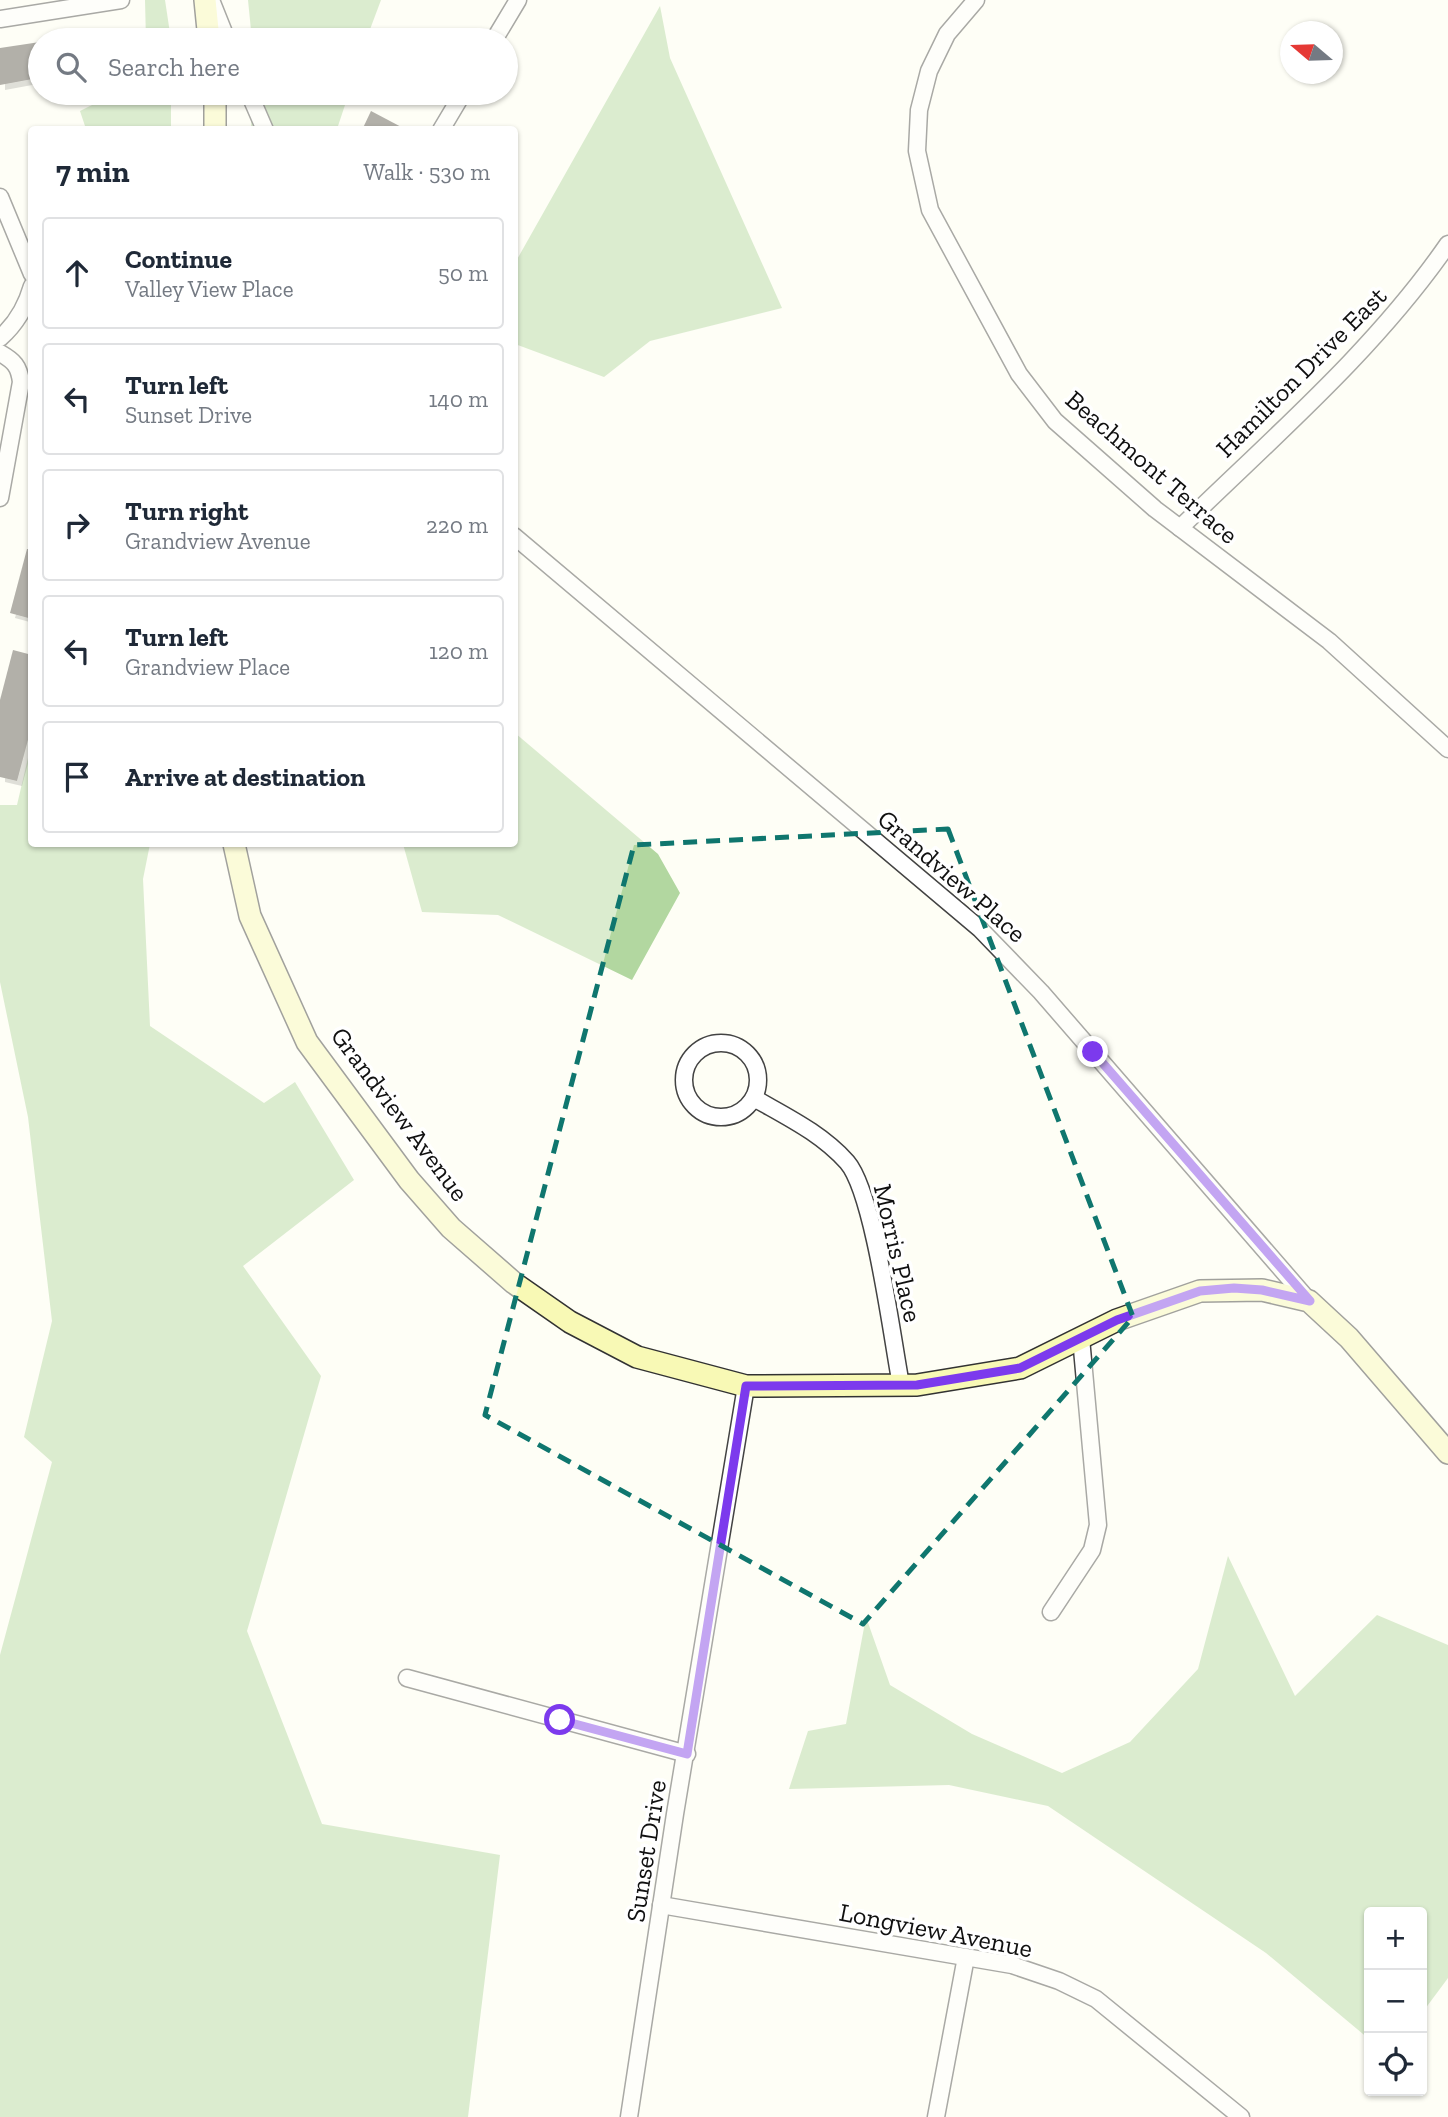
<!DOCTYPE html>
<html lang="en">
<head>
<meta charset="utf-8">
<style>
	body { margin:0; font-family:"Zilla Slab",serif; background:#f2f2f3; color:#1f2937 }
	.controls { position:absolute; right:21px; bottom:21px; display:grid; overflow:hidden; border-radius:7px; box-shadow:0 2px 5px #0004 }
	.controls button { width:63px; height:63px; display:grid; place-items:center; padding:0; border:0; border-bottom:2px solid #e0e1e3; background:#fff; color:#1f2937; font:35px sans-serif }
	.compass { position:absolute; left:1280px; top:21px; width:63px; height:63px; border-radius:50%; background:#fff; box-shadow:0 2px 5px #0004; rotate:289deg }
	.stop { position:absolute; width:21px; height:21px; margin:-16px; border:5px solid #7c3aed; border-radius:50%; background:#fff }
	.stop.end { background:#7c3aed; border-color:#fff; box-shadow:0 2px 7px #0008 }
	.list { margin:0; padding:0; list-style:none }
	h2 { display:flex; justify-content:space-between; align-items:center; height:91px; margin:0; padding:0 28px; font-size:30px }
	h2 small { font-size:23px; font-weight:400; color:#747a83 }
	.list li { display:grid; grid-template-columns:46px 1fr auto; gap:21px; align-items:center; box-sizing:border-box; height:112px; margin:0 14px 14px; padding:0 14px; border:2px solid #e0e1e3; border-radius:7px }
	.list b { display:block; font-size:26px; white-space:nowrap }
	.list p { margin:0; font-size:23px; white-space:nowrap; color:#747a83 }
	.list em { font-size:23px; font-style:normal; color:#747a83 }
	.icon { flex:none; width:38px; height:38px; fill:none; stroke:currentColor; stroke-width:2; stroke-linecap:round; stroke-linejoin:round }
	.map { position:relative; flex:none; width:1448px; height:2117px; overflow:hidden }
	.search { position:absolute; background:#fff; box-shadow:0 2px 5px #0004; left:28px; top:28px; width:490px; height:77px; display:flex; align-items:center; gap:18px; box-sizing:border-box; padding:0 24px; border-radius:38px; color:#747a83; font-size:26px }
	.panel { position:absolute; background:#fff; box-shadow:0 2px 5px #0004; left:28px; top:126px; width:490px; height:721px; border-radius:7px }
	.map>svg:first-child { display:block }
	.forest { fill:#b2d7a0 }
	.building { fill:#58534d; filter:url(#shadow) }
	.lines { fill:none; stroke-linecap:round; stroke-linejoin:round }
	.street-casing { stroke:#434343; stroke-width:19 }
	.secondary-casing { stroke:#323232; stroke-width:24 }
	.street { stroke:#fff; stroke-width:16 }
	.secondary { stroke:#f8f9b5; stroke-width:21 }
	.route { stroke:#7c3aed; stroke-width:9 }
	.marked { fill:none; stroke:#0f766e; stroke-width:5; stroke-dasharray:14 9; stroke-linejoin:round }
	.labels { text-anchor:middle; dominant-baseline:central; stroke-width:7; stroke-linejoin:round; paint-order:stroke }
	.street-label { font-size:26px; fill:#101010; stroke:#fff }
</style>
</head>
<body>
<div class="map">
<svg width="1448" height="2117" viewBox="0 0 1448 2117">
	<defs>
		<filter id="shadow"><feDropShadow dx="5" dy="5" stdDeviation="0" flood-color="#0004"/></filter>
	</defs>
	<rect width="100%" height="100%" fill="#fefef5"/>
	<!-- forest -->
	<g class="forest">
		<polygon points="145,0 165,0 171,40 146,40"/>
		<polygon points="248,0 381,0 366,40 252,40"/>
		<polygon points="660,6 670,58 782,308 650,341 604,377 515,344 515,263"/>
		<polygon points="116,93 171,93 171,129 86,129 80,111"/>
		<polygon points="252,93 349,93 337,129 251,130"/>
		<polygon points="515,733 658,854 680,893 632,980 498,915 422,912 403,844 514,844"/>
		<polygon points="31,745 32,844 150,844 143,879 150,1026 264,1103 295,1082 354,1180 243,1266 321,1376 247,1631 322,1824 500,1855 468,2117 0,2117 0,1655 52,1462 24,1437 52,1321 28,1117 0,982 0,805 17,805"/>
		<polygon points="1228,1556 1295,1696 1377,1615 1448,1645 1448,1978 1422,2013 1422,1912 1369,1912 1369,2039 1266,1953 1048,1806 949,1785 789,1789 808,1731 846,1724 866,1617 890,1685 972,1734 1062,1773 1130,1742 1198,1669"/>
	</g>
	<!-- building -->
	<g class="building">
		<polygon points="40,42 38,78 0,85 0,48"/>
		<polygon points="371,111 407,130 362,130"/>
		<polygon points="27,549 32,549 32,619 10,613"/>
		<polygon points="13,650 32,655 32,725 17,781 0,777 0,700"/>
	</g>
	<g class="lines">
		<!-- street casing -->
		<g class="street-casing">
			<g id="street">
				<polyline points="211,0 227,40"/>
				<polyline points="976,0 947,34 929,71 919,110 917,151 930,210 1019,374 1055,421 1155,509 1329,641 1448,749"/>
				<polyline points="0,19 121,0"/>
				<polyline points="494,40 518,0"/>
				<polyline points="249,93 265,130"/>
				<polyline points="441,130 463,93"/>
				<polyline points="0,197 32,274"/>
				<path d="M0 338C16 324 26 307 32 286"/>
				<path d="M0 353C14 361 19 366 21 382L0 498"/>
				<path d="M1180 528C1273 437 1374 351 1448 244"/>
				<polyline points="514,536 980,929 1041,992 1309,1301"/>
				<circle cx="721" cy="1080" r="37"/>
				<path d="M754 1098C787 1117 821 1133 847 1162 874 1193 892 1338 901 1385"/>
				<polyline points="1051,1612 1092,1550 1098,1525 1081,1338"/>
				<polyline points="407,1678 687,1754"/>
				<polyline points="661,1905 1012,1965 1059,1981 1096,1999 1241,2117"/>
				<polyline points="629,2117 675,1814 746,1386"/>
				<polyline points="936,2117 966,1957"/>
			</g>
		</g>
		<!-- secondary casing -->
		<g class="secondary-casing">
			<g id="secondary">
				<polyline points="205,0 209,40"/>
				<polyline points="215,130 215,93"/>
				<polyline points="234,844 250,916 307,1042 409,1180 451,1228 514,1283 570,1322 637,1357 746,1386 917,1385 1020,1368 1117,1320 1200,1291 1262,1290 1309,1301 1349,1338 1448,1453"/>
			</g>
		</g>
		<!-- street -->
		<use href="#street" class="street"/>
		<!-- secondary -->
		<use href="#secondary" class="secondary"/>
	</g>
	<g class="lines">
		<!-- route -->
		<polyline class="route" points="560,1720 687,1754 746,1386 917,1385 1020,1368 1117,1320 1200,1291 1234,1288 1262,1290 1310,1301 1093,1052"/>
	</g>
	<!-- marked area -->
	<path d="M0 0H1448V2117H0ZM948 829 1133 1317 863 1624 485 1415 634 845Z" fill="#fefef5" fill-opacity=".55" fill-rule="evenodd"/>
	<path class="marked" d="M948 829 1133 1317 863 1624 485 1415 634 845Z"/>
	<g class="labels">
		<!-- street labels -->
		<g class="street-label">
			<text transform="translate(1301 372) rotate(-45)">Hamilton Drive East</text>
			<text transform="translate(1152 467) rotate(41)">Beachmont Terrace</text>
			<text transform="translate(952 876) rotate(41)">Grandview Place</text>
			<text transform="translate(400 1114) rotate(53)">Grandview Avenue</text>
			<text transform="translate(898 1253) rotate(77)">Morris Place</text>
			<text transform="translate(646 1851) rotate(-81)">Sunset Drive</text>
			<text transform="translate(936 1930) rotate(11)">Longview Avenue</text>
		</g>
	</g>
</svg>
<div class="controls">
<button>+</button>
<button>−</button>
<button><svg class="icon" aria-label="locate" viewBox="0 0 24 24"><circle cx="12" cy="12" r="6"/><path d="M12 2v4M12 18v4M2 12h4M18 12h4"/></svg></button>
</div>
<svg class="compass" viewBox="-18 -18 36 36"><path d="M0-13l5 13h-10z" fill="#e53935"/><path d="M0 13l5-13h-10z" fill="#747a83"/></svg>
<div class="stop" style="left:560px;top:1720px"></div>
<div class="stop end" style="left:1093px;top:1052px"></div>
<div class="search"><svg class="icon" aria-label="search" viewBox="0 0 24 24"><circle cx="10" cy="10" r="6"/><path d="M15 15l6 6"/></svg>Search here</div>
<section class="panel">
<h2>7 min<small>Walk · 530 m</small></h2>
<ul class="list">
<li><svg class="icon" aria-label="ahead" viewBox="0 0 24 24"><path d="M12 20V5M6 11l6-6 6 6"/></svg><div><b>Continue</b><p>Valley View Place</p></div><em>50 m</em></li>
<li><svg class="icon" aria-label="left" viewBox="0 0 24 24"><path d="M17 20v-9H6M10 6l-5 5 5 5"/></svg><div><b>Turn left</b><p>Sunset Drive</p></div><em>140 m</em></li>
<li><svg class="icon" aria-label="right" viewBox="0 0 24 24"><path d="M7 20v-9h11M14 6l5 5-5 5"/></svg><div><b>Turn right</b><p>Grandview Avenue</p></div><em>220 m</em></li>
<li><svg class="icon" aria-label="left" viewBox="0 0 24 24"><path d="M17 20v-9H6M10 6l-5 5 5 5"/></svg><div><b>Turn left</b><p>Grandview Place</p></div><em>120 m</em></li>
<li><svg class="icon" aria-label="arrive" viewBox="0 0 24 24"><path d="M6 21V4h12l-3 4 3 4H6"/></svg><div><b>Arrive at destination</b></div></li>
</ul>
</section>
</div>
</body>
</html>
